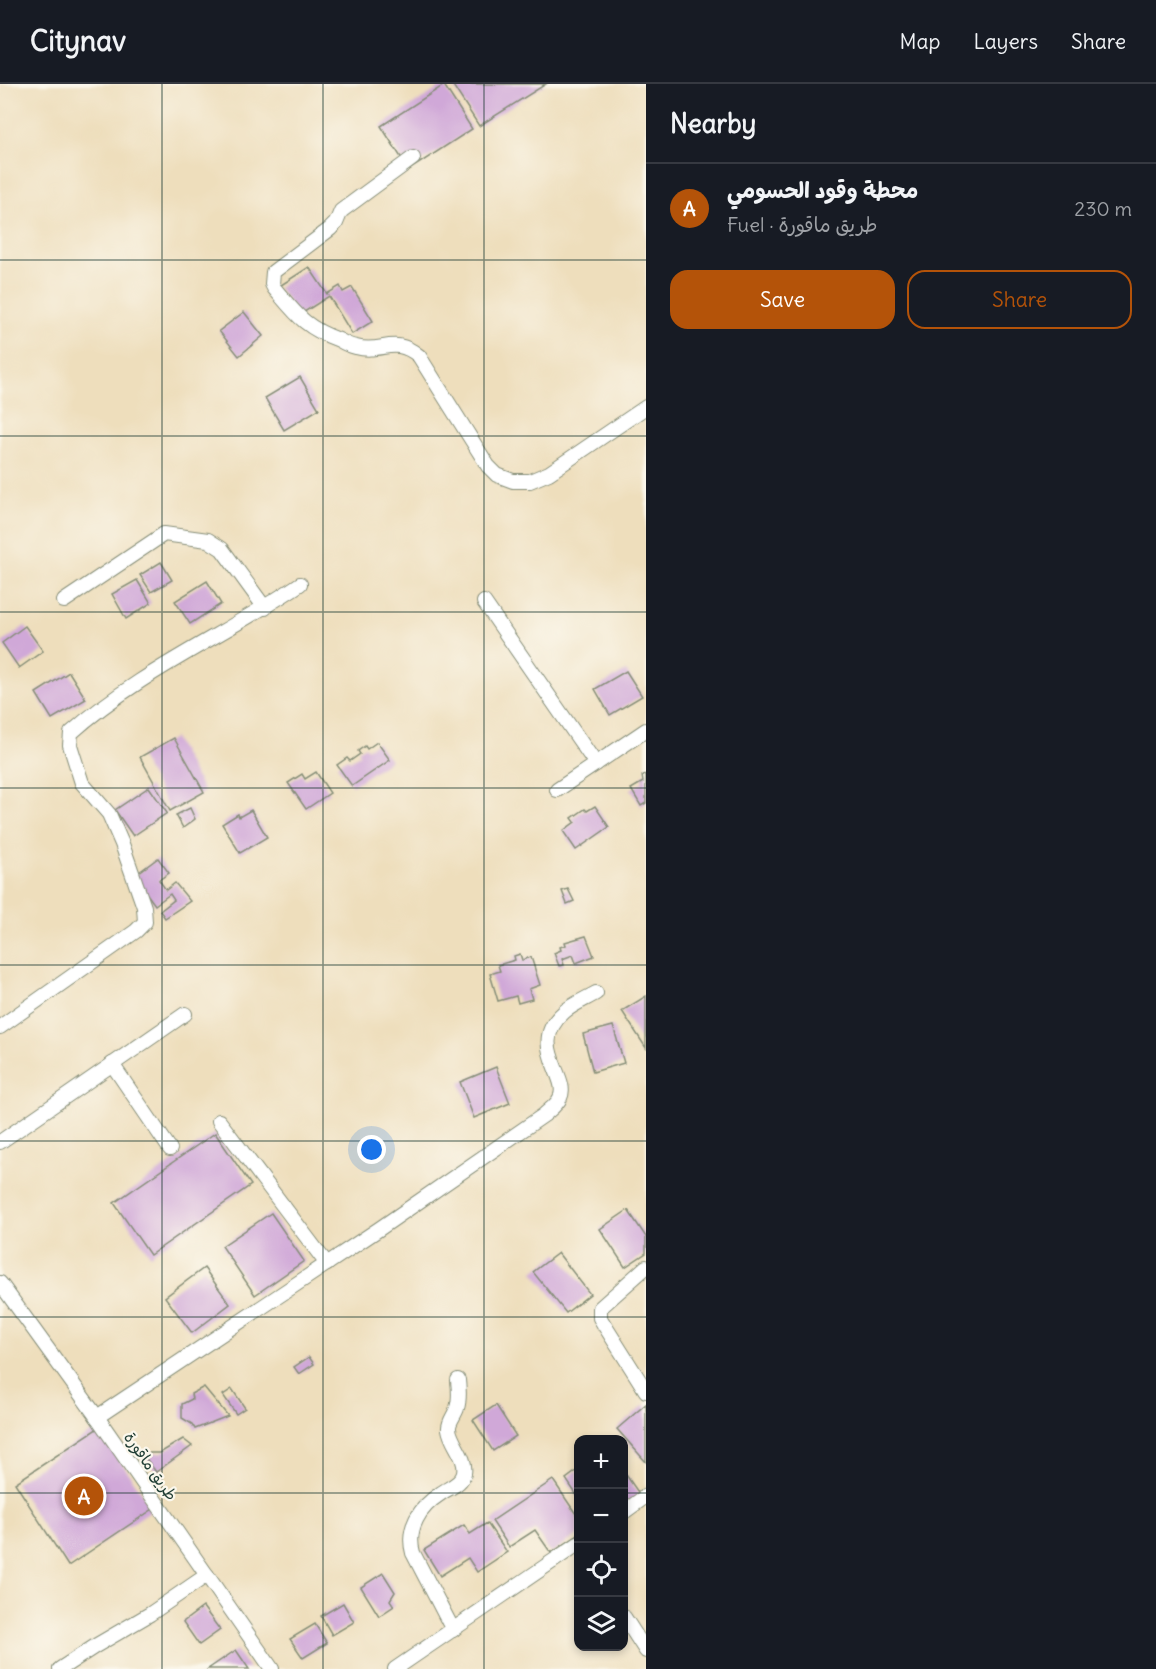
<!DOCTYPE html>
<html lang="en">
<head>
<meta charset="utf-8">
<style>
	body { margin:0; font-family:Delius,"Playpen Sans Arabic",sans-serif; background:#242831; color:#f1f3f6 }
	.controls { position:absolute; right:18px; bottom:18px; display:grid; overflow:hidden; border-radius:12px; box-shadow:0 3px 9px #0003 }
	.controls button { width:54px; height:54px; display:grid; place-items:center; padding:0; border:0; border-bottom:2px solid #363941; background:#171b24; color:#f1f3f6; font:30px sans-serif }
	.you { position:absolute; left:372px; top:1066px; width:21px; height:21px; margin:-15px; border:4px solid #fff; border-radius:50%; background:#1a73e8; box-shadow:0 0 0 9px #1a73e833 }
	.badge { display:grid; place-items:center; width:39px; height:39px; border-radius:50%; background:#b45309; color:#fff; font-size:20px; font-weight:700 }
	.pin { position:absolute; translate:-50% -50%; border:3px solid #fff; box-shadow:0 2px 6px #0006 }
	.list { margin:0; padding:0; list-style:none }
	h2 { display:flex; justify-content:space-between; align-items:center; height:78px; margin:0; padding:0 24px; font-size:26px }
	h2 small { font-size:20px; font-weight:400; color:#9ea1a6 }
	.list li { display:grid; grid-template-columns:39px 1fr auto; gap:18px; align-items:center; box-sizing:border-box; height:90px; padding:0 24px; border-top:2px solid #363941 }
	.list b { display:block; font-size:22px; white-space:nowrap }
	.list p { margin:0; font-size:20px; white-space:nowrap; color:#9ea1a6 }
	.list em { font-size:20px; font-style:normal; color:#9ea1a6 }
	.actions { display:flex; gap:12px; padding:18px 24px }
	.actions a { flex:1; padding:14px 0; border:2px solid #b45309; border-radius:18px; text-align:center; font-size:21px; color:#b45309 }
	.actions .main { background:#b45309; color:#fff }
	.icon { flex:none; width:33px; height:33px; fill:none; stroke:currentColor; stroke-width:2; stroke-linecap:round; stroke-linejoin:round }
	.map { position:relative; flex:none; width:646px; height:1585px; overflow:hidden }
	header { display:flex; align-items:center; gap:36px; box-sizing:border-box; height:84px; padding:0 30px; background:#171b24; border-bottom:2px solid #363941 }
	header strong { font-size:28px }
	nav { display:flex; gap:33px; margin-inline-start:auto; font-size:21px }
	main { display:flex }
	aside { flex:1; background:#171b24 }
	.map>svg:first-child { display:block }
	.building { fill:#d0a8d8 }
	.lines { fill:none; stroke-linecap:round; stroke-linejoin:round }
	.minor-casing { stroke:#868e78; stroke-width:16 }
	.minor { stroke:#fff; stroke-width:14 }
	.grid { fill:none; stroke:#1f3d34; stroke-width:1.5; stroke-opacity:0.55 }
	.labels { text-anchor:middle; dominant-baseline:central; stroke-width:4.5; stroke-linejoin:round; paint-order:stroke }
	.street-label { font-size:16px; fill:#1f3d34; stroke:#fbf7ec }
</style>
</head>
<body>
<header>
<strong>Citynav</strong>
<nav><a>Map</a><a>Layers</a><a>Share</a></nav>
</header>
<main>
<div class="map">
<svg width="646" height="1585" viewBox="0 0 646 1585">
	<rect width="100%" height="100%" fill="#fbf7ec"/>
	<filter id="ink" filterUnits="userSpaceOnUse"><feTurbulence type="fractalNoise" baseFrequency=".0167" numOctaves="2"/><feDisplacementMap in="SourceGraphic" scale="12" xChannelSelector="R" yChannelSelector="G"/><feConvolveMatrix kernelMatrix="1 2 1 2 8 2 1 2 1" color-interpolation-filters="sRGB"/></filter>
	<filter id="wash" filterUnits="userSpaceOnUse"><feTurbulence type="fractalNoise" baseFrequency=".008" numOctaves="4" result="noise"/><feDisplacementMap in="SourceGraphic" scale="24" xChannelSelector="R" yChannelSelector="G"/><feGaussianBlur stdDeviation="1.35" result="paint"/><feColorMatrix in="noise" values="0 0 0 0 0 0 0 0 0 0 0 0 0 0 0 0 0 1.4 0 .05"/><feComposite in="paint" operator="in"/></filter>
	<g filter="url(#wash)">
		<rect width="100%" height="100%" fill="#eedebc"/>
		<g id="blocks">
			<!-- building -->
			<g class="building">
				<polygon points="452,0 546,0 479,42"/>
				<polygon points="444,1 472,45 409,86 381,42"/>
				<polygon points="309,183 327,210 340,202 343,208 352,203 373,237 352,250 329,212 298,232 278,203"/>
				<polygon points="244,228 263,252 239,272 219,247"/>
				<polygon points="300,293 319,325 284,346 265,314"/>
				<polygon points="161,478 172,496 151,508 140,491"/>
				<polygon points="137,496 151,519 126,535 112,510"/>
				<polygon points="207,497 221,520 190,540 175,517"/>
				<polygon points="25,542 43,567 19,584 2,559"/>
				<polygon points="626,587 642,612 610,631 595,605"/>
				<polygon points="69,588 86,615 52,635 36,609"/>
				<polygon points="174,654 204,708 170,727 140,673"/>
				<polygon points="377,658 390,676 352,702 337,681 347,674 350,677 360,670 358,667 365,662 367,665"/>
				<polygon points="316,688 330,709 306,725 288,699 302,690 305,695"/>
				<polygon points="646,690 646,719 641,722 631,705 643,698 642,692"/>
				<polygon points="149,703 167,729 133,752 115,726"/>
				<polygon points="595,722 609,743 576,766 563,747 575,738 572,734 585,725 587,727"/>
				<polygon points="190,724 195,735 183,744 176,731"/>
				<polygon points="251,726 267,753 240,769 222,740 238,730 239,733"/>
				<polygon points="158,774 169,789 159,796 166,806 175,799 190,817 165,834 160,827 174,816 170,810 155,821 134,792"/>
				<polygon points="568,805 574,817 567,820 562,807"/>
				<polygon points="586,852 594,872 576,879 573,871 562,875 564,881 559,882 554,869 561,866 560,863 566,861 565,858"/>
				<polygon points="520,870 522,876 531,873 540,901 529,905 532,915 518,919 516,912 498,917 490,890 500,887 498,881 515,876 514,872"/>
				<polygon points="646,912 646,964 622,927"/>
				<polygon points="613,942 624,979 593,988 583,950"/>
				<polygon points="496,983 510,1019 474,1034 460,998"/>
				<polygon points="215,1049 251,1101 150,1171 114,1119"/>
				<polygon points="628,1126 646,1153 646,1169 625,1183 600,1145"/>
				<polygon points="271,1129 304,1177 255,1211 222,1162"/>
				<polygon points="558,1169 590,1210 566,1229 533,1188"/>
				<polygon points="204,1184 230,1220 192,1249 165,1213"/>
				<polygon points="309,1273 314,1280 299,1290 294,1283"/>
				<polygon points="204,1303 228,1332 195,1345 192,1340 182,1334 182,1320 192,1315 191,1310"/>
				<polygon points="232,1305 245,1324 236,1330 223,1311"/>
				<polygon points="646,1320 646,1378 617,1345"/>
				<polygon points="496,1321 516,1352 493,1367 473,1336"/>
				<polygon points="98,1344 153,1425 68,1482 15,1399"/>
				<polygon points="183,1355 192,1362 156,1388 144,1372 150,1369 160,1369"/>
				<polygon points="578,1386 578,1413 566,1395"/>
				<polygon points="624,1388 640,1411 624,1422"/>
				<polygon points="553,1396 578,1433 578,1451 551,1469 535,1446 509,1463 492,1437"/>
				<polygon points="487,1439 507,1468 477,1488 468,1474 440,1492 424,1466 464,1441 470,1450"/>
				<polygon points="383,1489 395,1508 390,1516 394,1522 379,1532 361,1503"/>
				<polygon points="343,1519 354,1538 332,1551 321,1532"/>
				<polygon points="203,1523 220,1546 199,1561 183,1538"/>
				<polygon points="315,1540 327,1559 303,1574 290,1555"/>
				<polygon points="236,1566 249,1585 208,1585"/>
			</g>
		</g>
	</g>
	<g filter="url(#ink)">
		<use href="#blocks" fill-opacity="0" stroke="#868e78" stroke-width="1.5"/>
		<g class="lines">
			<!-- minor casing -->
			<g class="minor-casing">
				<g id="minor">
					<path d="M413 74 341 127 336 139 330 145 273 188 272 200 274 204C296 230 305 244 339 256 344 259 350 262 356 263 382 270 394 251 419 272L488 382 497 391 513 397H530L549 389 646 323"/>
					<polyline points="64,517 164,450 208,456 222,465 265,524"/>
					<polyline points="484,518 596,680"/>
					<polyline points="557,706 646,646"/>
					<path d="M0 943 136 847 145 838 144 823 122 760 109 730 82 699 70 661 71 649C139 588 225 551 300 500"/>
					<polyline points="112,980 170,1065"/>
					<polyline points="219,1037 327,1180"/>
					<polyline points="0,1058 185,930"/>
					<polyline points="646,1183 600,1224 600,1234 603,1239 646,1307"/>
					<polyline points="0,1199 97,1333 272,1585"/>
					<path d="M97 1333 379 1145 544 1031C549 1026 557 1021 560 1014 571 993 526 961 564 928 573 920 586 915 596 909"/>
					<polyline points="624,1428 646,1412"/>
					<polyline points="624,1533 646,1567"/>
					<path d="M453 1546 413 1469C406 1444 420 1423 440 1410 448 1404 462 1400 464 1389 467 1373 451 1360 449 1345 448 1338 455 1331 457 1324 460 1315 459 1305 458 1296"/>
					<polyline points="60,1585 97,1561 150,1530 207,1491"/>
					<polyline points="395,1585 578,1460"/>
				</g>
			</g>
			<!-- minor -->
			<use href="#minor" class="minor"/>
		</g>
	</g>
	<!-- grid -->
	<path class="grid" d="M162 0V1585M323 0V1585M484 0V1585M0 176H646M0 352H646M0 528H646M0 704H646M0 881H646M0 1057H646M0 1233H646M0 1409H578M624 1409H646"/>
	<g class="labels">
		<!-- street labels -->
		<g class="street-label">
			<text transform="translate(151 1382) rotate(55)">طريق ماقورة</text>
		</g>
	</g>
</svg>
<div class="controls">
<button>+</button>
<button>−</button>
<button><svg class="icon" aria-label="locate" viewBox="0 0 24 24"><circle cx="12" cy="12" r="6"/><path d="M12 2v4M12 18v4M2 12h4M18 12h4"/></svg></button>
<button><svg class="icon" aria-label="layers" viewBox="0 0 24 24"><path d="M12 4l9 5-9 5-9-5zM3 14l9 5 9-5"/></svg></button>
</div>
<div class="you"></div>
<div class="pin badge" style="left:84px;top:1412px">A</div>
</div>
<aside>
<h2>Nearby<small></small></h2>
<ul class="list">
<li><span class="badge">A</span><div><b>محطة وقود الحسومي</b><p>Fuel · طريق ماقورة</p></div><em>230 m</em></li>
</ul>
<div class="actions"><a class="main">Save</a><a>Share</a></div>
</aside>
</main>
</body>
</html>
